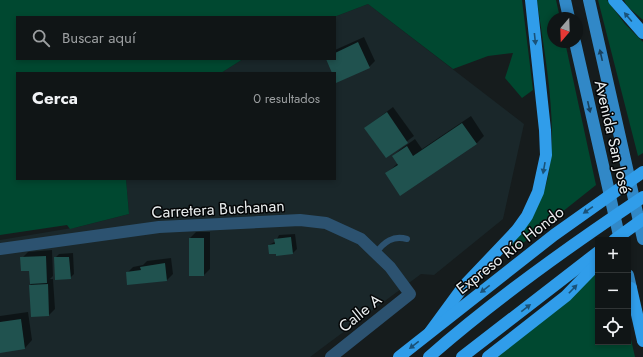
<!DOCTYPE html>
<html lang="es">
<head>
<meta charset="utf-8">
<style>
	body { margin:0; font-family:Jost,sans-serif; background:#1e2223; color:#f1f3f6 }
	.controls { position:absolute; right:12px; bottom:12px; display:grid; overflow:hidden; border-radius:0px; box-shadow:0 2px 6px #0003 }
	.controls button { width:36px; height:36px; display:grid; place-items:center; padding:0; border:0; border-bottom:1px solid #303435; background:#101516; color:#f1f3f6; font:20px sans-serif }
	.compass { position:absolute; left:547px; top:12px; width:36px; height:36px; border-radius:50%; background:#101516; box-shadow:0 2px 6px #0003; rotate:199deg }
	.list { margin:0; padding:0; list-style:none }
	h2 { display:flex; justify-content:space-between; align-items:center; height:52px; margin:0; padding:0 16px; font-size:17px }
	h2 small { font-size:13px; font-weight:400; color:#9c9fa1 }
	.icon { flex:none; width:22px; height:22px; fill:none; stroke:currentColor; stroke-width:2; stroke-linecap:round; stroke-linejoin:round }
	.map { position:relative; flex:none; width:643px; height:357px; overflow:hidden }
	.search { position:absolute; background:#101516; box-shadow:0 2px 6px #0003; left:16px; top:16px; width:320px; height:44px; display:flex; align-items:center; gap:10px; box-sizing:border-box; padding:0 14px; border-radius:0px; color:#9c9fa1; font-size:15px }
	.panel { position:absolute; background:#101516; box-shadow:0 2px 6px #0003; left:16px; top:72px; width:320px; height:108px; border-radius:0px }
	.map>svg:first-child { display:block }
	.built { fill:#1a272a }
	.green { fill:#004830 }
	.shadow { fill:#0007 }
	.building { fill:#20524f }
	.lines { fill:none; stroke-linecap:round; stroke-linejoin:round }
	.service { stroke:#2c5270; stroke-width:6 }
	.minor { stroke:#2c5270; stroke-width:12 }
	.primary { stroke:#3188c7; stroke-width:12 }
	.motorway { stroke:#309dea; stroke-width:12 }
	.oneway { fill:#1a5278 }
	.oneway2 { fill:#18405d }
	.labels { text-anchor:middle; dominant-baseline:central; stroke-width:3; stroke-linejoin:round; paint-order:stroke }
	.street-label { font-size:16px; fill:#e9edee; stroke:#040607 }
</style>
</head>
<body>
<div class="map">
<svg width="643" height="357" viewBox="0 0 643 357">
	<rect width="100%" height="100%" fill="#161c1d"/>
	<!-- built -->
	<polygon class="built" points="368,4 524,124 503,219 434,275 421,274 310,357 0,357 0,240 78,227 129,214 126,179 335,179 335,73 221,73 243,59 335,59 334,17"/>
	<!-- green -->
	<g class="green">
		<polygon points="0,0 522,0 533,90 522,98 505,78 513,53 488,56 453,69 368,4 334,17 17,17 17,59 243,59 221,73 17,73 17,179 126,179 129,214 70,229 67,225 0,235"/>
		<path d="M537 0H556L560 18H553V42H565L596 185 513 251H511L510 246C526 229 541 204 547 181 560 131 544 52 537 0Z"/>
		<polygon points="598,0 607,0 625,24 643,42 643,153 638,156"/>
		<polygon points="624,0 643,0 643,20 627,6"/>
		<polygon points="598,270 598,342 628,342 628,326 635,357 495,357"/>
	</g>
	<!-- shadow -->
	<g class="shadow">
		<polygon points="364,37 375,61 369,67 337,82 335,73 333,73 327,59 335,59 335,50"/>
		<polygon points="393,107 414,136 386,157 365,128"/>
		<polygon points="471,116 484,136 476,144 386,174 398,163 393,156 401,149 415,139 422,149"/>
		<polygon points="196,232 210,232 210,269 204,275 190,275 190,238"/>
		<polygon points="295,234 297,249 293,253 269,245 276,241 279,235"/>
		<polygon points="52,250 53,276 50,279 53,279 55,309 49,315 30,285 33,282 30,270 22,258 28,252"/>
		<polygon points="73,253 74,274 70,278 55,258 59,254"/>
		<polygon points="171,258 173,274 167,280 127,273 133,267 143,265 147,261"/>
		<polygon points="28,312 32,340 25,348 0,352 0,316"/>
	</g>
	<!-- building -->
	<g class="building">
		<polygon points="358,42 370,68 336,83 335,73 332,73 326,59 335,59 335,53"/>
		<polygon points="387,112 408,143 386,158 364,128"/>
		<polygon points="462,123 477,144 400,196 385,173 398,165 392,156 407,146 413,156"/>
		<polygon points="291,237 293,254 276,256 276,254 269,254 268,245 275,244 274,239"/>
		<rect x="189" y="238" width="15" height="38"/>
		<polygon points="46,256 47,283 30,284 29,271 21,271 20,257"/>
		<polygon points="54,257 69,257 71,279 55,280"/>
		<polygon points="165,263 167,281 127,285 126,272 141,270 140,267"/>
		<polygon points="48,284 49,316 31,317 29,285"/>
		<polygon points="21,319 25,349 0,353 0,322"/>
	</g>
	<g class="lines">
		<!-- service -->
		<path class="service" d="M376 253C384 242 393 235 407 239"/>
		<!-- minor -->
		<polyline class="minor" points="0,249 159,227 300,220 326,223 361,239 390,267 410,294 331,357"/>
		<!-- primary -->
		<g class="primary">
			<polyline points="565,0 569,18"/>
			<polyline points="589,0 643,239"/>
			<polyline points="575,42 620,240"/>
			<polyline points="628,275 631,288"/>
		</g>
		<!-- motorway -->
		<g class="motorway">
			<polyline points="614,0 643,33"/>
			<polyline points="614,240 643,219"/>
			<polyline points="631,288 643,341"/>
			<polyline points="430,332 463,287 517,230 527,216 538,192 546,155 545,130 531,0"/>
			<polyline points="399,357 554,235 643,172"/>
			<path d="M429 357C496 298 568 247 643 197"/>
			<polyline points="462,357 598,252"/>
			<polyline points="488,357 566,296 598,263"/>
		</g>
	</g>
	<!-- one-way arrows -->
	<defs><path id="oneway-solid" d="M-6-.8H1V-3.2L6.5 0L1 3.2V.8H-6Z"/></defs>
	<g class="oneway">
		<use href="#oneway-solid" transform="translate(628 17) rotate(-130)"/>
		<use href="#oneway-solid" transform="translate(535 39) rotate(84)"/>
		<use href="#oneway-solid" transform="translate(544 168) rotate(100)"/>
		<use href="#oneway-solid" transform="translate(588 210) rotate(145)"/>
		<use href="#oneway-solid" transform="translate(485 289) rotate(142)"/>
		<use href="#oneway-solid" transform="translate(573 289) rotate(-46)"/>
		<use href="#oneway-solid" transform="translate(526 308) rotate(-38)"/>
		<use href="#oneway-solid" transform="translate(414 345) rotate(142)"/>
	</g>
	<g class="oneway2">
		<use href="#oneway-solid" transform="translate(601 55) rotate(-103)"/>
		<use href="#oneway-solid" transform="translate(589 107) rotate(77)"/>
	</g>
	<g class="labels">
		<!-- street labels -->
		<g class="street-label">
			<text transform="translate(613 137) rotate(77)">Avenida San José</text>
			<text transform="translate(218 209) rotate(-3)">Carretera Buchanan</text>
			<text transform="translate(510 250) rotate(-38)">Expreso Río Hondo</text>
			<text transform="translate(360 313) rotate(-39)">Calle A</text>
		</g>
	</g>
</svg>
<div class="controls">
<button>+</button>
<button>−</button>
<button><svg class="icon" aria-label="locate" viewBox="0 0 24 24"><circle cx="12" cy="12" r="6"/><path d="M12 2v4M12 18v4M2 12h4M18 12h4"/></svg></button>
</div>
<svg class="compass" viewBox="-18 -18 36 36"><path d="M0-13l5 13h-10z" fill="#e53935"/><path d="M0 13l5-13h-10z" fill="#9c9fa1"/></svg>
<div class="search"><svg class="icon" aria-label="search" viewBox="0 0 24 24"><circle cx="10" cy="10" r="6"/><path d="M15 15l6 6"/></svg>Buscar aquí</div>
<section class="panel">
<h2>Cerca<small>0 resultados</small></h2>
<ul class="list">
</ul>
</section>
</div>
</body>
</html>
